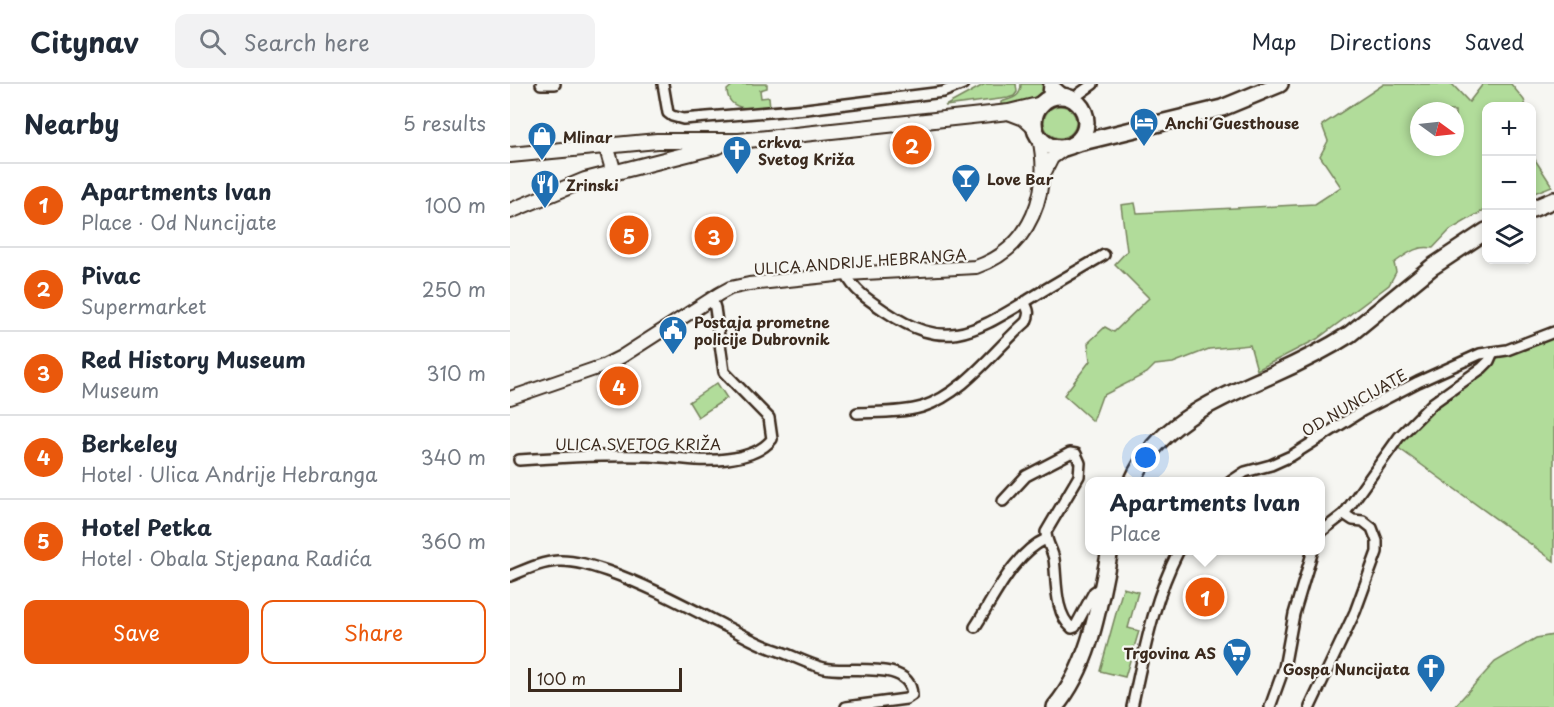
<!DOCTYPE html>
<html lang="en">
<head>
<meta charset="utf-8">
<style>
	body { margin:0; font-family:"Playpen Sans",sans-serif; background:#f2f2f3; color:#1f2937 }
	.controls { position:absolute; right:18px; top:18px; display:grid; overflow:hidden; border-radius:12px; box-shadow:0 3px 9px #0003 }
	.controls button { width:54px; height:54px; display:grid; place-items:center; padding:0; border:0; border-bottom:2px solid #e0e1e3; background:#fff; color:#1f2937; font:30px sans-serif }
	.compass { position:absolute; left:900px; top:18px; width:54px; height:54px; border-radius:50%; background:#fff; box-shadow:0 3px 9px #0003; rotate:105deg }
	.scale { position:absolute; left:18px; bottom:15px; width:154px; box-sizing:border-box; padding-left:6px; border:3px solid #3b2a1e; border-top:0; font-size:16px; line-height:21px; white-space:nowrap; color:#3b2a1e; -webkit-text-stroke:4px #f6f6f2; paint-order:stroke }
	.you { position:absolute; left:636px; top:374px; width:21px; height:21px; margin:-15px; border:4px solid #fff; border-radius:50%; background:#1a73e8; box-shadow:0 0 0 9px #1a73e833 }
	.badge { display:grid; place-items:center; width:39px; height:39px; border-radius:50%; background:#ea580c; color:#fff; font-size:20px; font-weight:700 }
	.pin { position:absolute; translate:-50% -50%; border:3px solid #fff; box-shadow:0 2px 6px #0006 }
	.popup { position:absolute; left:575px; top:393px; width:240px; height:78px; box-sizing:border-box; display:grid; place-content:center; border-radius:12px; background:#fff; filter:drop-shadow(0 2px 4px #0005); font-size:20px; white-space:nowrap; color:#747a83 }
	.popup b { font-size:22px; color:#1f2937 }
	.popup::after { content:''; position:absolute; left:50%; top:100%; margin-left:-12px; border:12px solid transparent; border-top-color:#fff }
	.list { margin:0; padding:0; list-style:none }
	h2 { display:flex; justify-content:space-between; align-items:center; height:78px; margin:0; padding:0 24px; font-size:26px }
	h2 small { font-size:20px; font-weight:400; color:#747a83 }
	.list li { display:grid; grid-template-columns:39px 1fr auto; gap:18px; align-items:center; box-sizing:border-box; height:84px; padding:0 24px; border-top:2px solid #e0e1e3 }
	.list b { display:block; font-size:22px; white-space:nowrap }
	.list p { margin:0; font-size:20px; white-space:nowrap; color:#747a83 }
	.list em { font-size:20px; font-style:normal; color:#747a83 }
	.actions { display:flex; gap:12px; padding:18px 24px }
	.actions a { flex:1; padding:14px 0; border:2px solid #ea580c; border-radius:12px; text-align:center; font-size:21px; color:#ea580c }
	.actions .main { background:#ea580c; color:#fff }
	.icon { flex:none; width:33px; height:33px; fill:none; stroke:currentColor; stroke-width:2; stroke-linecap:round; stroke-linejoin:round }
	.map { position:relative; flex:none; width:1044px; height:623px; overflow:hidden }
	header { display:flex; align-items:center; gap:36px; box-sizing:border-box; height:84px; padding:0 30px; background:#fff; border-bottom:2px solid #e0e1e3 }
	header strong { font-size:28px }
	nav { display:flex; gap:33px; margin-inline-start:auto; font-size:21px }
	.search { width:420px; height:54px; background:#f2f2f3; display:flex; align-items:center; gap:15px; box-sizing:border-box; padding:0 21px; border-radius:12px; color:#747a83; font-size:22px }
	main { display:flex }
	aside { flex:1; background:#fff }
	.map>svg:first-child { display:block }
	.green { fill:#b1dc9a; stroke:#76835c; stroke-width:1.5; fill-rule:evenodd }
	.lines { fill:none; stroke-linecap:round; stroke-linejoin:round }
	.minor-casing { stroke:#3b2a1e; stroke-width:14 }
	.tertiary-casing { stroke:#3b2a1e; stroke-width:16 }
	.secondary-casing { stroke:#3b2a1e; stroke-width:18 }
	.primary-casing { stroke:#3b2a1e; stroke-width:20 }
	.minor { stroke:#f6f6f2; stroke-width:9 }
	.tertiary { stroke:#f6f6f2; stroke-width:12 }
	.secondary { stroke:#f6f6f2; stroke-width:14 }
	.primary { stroke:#f6f6f2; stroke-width:15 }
	.labels { text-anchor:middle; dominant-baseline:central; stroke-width:4.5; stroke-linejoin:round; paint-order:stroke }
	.poi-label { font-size:15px; font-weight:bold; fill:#3b2a1e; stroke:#f6f6f2; text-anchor:start }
	.street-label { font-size:15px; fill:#3b2a1e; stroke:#f6f6f2 }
</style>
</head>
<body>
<header>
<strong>Citynav</strong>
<div class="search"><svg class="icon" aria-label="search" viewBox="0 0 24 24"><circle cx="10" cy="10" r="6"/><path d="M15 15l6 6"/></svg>Search here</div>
<nav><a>Map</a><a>Directions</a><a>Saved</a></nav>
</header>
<main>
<aside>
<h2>Nearby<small>5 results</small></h2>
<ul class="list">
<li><span class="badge">1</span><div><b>Apartments Ivan</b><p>Place · Od Nuncijate</p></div><em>100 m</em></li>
<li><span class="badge">2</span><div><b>Pivac</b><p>Supermarket</p></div><em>250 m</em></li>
<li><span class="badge">3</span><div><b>Red History Museum</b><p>Museum</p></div><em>310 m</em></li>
<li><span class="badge">4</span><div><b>Berkeley</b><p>Hotel · Ulica Andrije Hebranga</p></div><em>340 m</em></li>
<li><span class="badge">5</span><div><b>Hotel Petka</b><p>Hotel · Obala Stjepana Radića</p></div><em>360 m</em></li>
</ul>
<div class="actions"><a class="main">Save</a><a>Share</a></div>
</aside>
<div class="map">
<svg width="1044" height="623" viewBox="0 0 1044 623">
	<rect width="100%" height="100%" fill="#f6f6f2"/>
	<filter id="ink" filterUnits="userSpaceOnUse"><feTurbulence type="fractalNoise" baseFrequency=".0167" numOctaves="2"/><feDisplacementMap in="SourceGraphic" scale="12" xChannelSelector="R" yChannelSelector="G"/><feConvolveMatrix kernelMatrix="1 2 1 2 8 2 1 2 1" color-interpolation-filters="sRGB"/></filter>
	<g filter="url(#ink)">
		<!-- green -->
		<g class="green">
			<path d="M224 0H257V4L250 6 251 14 259 13 260 23C244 24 218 29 217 6Z"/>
			<polygon points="475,0 506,0 507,8 504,12 498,14 435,22"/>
			<path d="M511 0H532L534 6 528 18 491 22V18C502 14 511 14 511 0Z"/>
			<path d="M874 0H942L959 18 973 0H1001L1014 16 1016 22H976V125L940 146 923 164C906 161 897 170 884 179L886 188 879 201 807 255 747 286 740 261 699 265 663 279 645 281 637 289 592 312 583 337 554 311 580 277 578 259 595 243 604 248 639 214 605 180 617 167 611 121 625 119 627 129 805 120 831 103 810 72 818 57 812 41ZM909 27H945V63H909Z"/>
			<circle cx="550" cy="38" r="16"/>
			<polygon points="1022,74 1024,74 1042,102 1022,110"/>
			<path d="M1044 253V477L887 363C916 331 945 308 979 282L991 270Z"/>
			<polygon points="207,299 217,314 188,333 179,318"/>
			<polygon points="613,504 628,508 618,544 629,547 615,593 590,587"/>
			<polygon points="1044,551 1044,623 944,623 985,578 1026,554"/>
		</g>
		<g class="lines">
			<!-- minor casing -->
			<g class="minor-casing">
				<g id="minor">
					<polyline points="31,0 45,0"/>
					<polyline points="153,0 158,29 162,32 173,35 296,25 433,8 453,0"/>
					<polyline points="542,0 557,13"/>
					<polyline points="564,17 569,10 583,0"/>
					<polyline points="534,18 538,11 539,0"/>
					<path d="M336 190C344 207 360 217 375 227 435 268 463 249 518 216 543 200 569 186 594 171"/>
					<path d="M347 329C368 328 392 329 412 323 455 309 483 267 516 238 520 230 519 226 514 218"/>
					<path d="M9 376C52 373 95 371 138 372 164 373 192 379 217 375 234 373 252 368 262 355L259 334 214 288 205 224 202 215"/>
					<polyline points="720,398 735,388 761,381 781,372 852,327 908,298 970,270 997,266 1044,248"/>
					<path d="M493 417 516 392 560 369 566 370 570 379 569 392 536 448C536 458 542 465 544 475 547 496 544 529 562 544L565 543 584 508 593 502"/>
					<polyline points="810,450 812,447 834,430 889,353 923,319 972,284 979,277 983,268"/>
					<path d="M0 492C15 486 31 478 48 477 64 476 82 482 97 487 137 501 176 522 213 541 230 549 245 559 263 565 280 570 297 580 314 584 336 590 401 574 402 611L396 615 336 623"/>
					<path d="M465 543C484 514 504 469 536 455"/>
					<path d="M622 623C634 569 643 516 669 466"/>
					<polyline points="760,623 774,584 784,530 803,466"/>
					<polyline points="800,623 845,528 867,468 867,457 862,444 853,437 843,436 834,430"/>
				</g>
			</g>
			<!-- tertiary casing -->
			<g class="tertiary-casing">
				<g id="tertiary">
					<polyline points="535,88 542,74 557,63"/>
					<path d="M0 314 93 282 111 273 209 210 220 204 239 200 336 190 466 183C521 164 541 108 529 54"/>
				</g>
			</g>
			<!-- secondary casing -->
			<g class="secondary-casing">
				<g id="secondary">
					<polyline points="501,29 514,34 524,43"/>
					<polyline points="96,61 102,82 100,90"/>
					<polyline points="0,71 147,57 229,57 499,28 532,20"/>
					<polyline points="0,127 75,96 209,62"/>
				</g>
			</g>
			<!-- primary casing -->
			<g class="primary-casing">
				<g id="primary">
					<circle cx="550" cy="38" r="26"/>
					<polyline points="564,60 712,24 770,0"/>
					<polyline points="1022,125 1044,116"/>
					<path d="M622 398C648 338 707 316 762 291 789 279 815 266 840 250L922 183 976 147"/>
					<path d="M545 623C581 580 589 520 600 466"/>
				</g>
			</g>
			<!-- minor -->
			<use href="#minor" class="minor"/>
			<!-- tertiary -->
			<use href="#tertiary" class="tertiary"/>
			<!-- secondary -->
			<use href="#secondary" class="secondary"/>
			<!-- primary -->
			<use href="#primary" class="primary"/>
		</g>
	</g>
	<!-- icons -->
	<defs>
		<g id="hotel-pin" transform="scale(1.5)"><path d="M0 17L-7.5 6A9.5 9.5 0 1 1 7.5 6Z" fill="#1f6fb2" stroke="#f6f6f2"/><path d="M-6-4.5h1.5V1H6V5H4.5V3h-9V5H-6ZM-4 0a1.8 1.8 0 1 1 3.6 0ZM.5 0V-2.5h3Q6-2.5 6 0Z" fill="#fff"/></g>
		<g id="shop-pin" transform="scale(1.5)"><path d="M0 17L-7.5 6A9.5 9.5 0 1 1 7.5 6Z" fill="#1f6fb2" stroke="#f6f6f2"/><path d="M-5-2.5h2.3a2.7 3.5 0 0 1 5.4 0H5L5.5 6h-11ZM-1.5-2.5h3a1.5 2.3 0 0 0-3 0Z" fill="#fff"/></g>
		<g id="church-pin" transform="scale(1.5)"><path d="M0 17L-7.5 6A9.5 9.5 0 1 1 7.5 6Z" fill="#1f6fb2" stroke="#f6f6f2"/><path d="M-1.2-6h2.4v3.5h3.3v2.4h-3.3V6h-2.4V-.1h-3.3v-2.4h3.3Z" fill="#fff"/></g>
		<g id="bar-pin" transform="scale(1.5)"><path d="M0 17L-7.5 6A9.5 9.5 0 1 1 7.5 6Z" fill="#1f6fb2" stroke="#f6f6f2"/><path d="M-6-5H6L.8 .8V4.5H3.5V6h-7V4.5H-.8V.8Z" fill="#fff"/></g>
		<g id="restaurant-pin" transform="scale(1.5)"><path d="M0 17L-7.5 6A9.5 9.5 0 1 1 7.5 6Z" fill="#1f6fb2" stroke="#f6f6f2"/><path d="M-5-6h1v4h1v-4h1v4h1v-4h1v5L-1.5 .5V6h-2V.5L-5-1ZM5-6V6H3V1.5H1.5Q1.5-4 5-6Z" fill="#fff"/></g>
		<g id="civic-pin" transform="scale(1.5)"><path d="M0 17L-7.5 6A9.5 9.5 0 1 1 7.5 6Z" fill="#1f6fb2" stroke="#f6f6f2"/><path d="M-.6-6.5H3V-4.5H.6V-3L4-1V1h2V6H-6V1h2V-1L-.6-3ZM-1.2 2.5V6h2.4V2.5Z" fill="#fff"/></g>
		<g id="supermarket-pin" transform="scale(1.5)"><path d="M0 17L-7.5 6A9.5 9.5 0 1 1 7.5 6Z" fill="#1f6fb2" stroke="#f6f6f2"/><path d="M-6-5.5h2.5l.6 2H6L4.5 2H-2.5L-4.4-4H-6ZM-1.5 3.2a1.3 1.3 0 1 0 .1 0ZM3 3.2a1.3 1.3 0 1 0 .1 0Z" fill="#fff"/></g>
	</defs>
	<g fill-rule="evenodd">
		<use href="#hotel-pin" x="634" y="38"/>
		<use href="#shop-pin" x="32" y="52"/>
		<use href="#church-pin" x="227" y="66"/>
		<use href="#bar-pin" x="456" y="94"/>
		<use href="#restaurant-pin" x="35" y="100"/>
		<use href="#civic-pin" x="163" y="246"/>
		<use href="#supermarket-pin" x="727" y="568"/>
		<use href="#church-pin" x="921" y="584"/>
	</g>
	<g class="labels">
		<!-- poi labels -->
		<g class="poi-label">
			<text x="655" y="38">Anchi Guesthouse</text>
			<text x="53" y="52">Mlinar</text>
			<text x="248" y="57">crkva<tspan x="248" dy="17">Svetog Križa</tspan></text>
			<text x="477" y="94">Love Bar</text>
			<text x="56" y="100">Zrinski</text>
			<text x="184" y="237">Postaja prometne<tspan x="184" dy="17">policije Dubrovnik</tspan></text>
			<text x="706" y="568" text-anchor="end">Trgovina AS</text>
			<text x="900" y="584" text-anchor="end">Gospa Nuncijata</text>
		</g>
		<!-- street labels -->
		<g class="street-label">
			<text transform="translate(350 177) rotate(-4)">ULICA ANDRIJE HEBRANGA</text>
			<text transform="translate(844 318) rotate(-30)">OD NUNCIJATE</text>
			<text x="128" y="359">ULICA SVETOG KRIŽA</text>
		</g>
	</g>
</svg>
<div class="controls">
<button>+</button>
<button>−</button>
<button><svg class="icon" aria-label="layers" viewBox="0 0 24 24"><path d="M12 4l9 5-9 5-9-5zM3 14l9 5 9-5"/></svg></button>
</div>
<svg class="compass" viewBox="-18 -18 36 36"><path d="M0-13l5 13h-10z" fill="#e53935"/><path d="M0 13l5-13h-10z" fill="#747a83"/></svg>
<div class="scale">100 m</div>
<div class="you"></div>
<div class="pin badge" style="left:695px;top:513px">1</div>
<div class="popup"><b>Apartments Ivan</b>Place</div>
<div class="pin badge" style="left:402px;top:61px">2</div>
<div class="pin badge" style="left:204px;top:152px">3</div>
<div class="pin badge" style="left:109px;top:302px">4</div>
<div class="pin badge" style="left:119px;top:151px">5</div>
</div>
</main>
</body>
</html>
